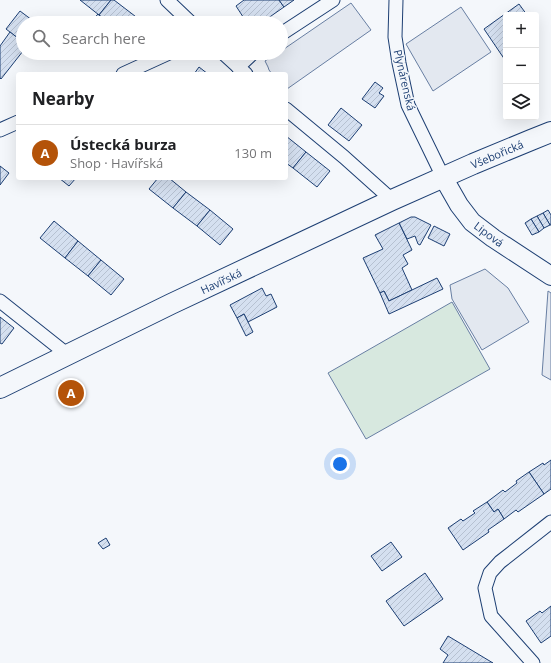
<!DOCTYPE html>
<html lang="en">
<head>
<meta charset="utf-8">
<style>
	body { margin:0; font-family:"Open Sans",sans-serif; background:#f6f6f6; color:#202124 }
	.controls { position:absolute; right:12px; top:12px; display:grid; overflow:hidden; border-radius:4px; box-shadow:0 4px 16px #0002 }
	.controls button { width:36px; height:36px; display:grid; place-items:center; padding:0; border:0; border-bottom:1px solid #e0e0e0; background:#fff; color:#202124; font:20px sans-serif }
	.you { position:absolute; left:340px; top:464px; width:14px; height:14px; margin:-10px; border:3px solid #fff; border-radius:50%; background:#1a73e8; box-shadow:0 0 0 6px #1a73e833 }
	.badge { display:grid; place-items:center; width:26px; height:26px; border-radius:50%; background:#b45309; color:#fff; font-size:13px; font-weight:700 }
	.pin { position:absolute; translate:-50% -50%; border:2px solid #fff; box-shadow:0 1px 4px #0006 }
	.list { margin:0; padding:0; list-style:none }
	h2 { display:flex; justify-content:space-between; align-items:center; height:52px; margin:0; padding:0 16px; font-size:17px }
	h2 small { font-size:13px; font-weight:400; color:#757577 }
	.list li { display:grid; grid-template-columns:26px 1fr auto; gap:12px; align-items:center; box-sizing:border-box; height:56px; padding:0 16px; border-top:1px solid #e0e0e0 }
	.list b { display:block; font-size:15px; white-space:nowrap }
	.list p { margin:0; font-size:13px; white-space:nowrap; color:#757577 }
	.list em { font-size:13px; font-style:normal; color:#757577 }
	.icon { flex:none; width:22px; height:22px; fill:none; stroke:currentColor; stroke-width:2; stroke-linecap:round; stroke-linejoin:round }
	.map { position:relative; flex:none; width:551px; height:663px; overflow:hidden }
	.search { position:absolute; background:#fff; box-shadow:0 4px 16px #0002; left:16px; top:16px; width:272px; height:44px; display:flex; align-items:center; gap:10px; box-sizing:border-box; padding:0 14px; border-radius:22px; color:#757577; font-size:15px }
	.panel { position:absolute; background:#fff; box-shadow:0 4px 16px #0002; left:16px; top:72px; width:272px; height:108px; border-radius:4px }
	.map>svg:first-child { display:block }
	.pitch { fill:#d7e8df; stroke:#687fa3 }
	.parking { fill:#e3e8f0; stroke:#687fa3 }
	.building { fill:url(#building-hatch); stroke:#1d3f73 }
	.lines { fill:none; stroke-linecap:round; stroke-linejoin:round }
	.street-casing { stroke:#1d3f73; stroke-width:15 }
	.secondary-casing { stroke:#1d3f73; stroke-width:20 }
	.primary-casing { stroke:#1d3f73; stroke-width:22 }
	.street { stroke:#f4f7fb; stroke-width:13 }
	.secondary { stroke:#f4f7fb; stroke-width:18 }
	.primary { stroke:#f4f7fb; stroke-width:20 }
	.labels { text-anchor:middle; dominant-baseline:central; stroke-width:3; stroke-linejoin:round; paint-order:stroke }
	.street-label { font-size:11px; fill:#1d3f73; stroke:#f4f7fb }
</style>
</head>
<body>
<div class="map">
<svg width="551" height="663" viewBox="0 0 551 663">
	<defs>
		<pattern id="building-hatch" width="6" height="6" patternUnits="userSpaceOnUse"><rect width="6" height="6" fill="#d5e0f0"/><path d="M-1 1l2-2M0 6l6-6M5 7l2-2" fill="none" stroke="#b6c1d1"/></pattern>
	</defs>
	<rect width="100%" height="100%" fill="#f4f7fb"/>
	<!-- pitch -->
	<polygon class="pitch" points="452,302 490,369 366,439 328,373"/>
	<!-- parking -->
	<g class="parking">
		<polygon points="351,3 371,30 287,89 286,74 272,74 269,70 268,67 265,61 277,53 281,53 281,51"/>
		<polygon points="461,7 491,52 433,91 406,44"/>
		<polygon points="485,269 508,288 529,322 482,350 452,299 450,285"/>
		<polygon points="548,291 551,293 551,380 542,375"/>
	</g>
	<!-- building -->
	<g class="building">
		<polygon points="80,0 111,0 99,15"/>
		<polygon points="111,0 114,0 144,23 109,23 99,15"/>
		<polygon points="244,0 279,0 284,7 261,23 247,23 236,6"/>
		<polygon points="279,0 294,0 284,7"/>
		<polygon points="519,4 527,15 506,15 505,60 484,29"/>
		<polygon points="20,11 36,23 23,23 23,42 6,29"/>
		<polygon points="98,14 99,15 109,23 90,23"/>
		<polygon points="10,32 23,42 23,51 1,79 0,78 0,46"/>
		<polygon points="199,67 208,74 194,74"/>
		<polygon points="375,82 383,88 379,93 384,96 375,108 362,99"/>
		<polygon points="341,108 362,125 349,141 328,125"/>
		<polygon points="286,136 306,152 293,168 286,163"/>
		<polygon points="306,152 330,171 317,187 293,168"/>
		<polygon points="0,166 9,173 0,185"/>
		<polygon points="59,178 76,178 69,186"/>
		<polygon points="158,178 169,178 186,192 173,208 149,189"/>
		<polygon points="186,192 210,210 197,226 173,208"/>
		<polygon points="210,210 233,229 220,245 197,226"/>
		<polygon points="548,210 551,215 551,225 550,225 543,213"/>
		<polygon points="543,213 550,225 544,228 537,216"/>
		<polygon points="537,216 544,228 539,232 531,219"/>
		<polygon points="411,217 415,217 431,225 420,245 418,244 415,236 407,239 399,223"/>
		<polygon points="531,219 539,232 532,235 525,223"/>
		<polygon points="54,221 78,241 65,258 40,238"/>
		<polygon points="399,223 412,250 403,255 408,264 402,268 412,290 389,301 384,291 380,293 363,258 383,249 375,235"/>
		<polygon points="434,226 450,234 444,246 428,238"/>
		<polygon points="78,241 101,260 88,276 65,258"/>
		<polygon points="101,260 124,279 111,295 88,276"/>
		<polygon points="437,278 443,289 389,314 380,293 384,291 389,301"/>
		<polygon points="262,288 266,296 271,294 277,307 248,322 244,314 237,318 230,305"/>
		<polygon points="244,314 253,332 246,336 237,318"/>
		<polygon points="0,317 14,328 2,344 0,343"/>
		<polygon points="551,460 551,489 544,494 529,472 543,463 544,465"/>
		<polygon points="529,472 544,494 518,512 516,510 504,519 498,509 494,512 487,502 503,490 505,492 517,483 516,481"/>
		<polygon points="487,502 494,512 498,509 504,519 488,530 489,532 463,550 448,528 461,519 463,521 475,513 473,511"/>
		<polygon points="106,538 110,545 103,549 98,543"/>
		<polygon points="391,542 402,557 382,571 371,556"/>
		<polygon points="425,573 443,599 404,626 386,601"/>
		<polygon points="551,606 551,636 541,643 526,621 540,611 542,613"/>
		<polygon points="448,636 493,663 443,663 448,655 440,649"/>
	</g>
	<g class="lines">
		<!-- street casing -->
		<g class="street-casing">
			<g id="street">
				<polyline points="167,0 191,23"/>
				<polyline points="396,0 395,37 399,63 408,105 443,177"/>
				<polyline points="281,34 333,0"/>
				<polyline points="223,53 246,74"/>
				<polyline points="238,67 253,53"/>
				<polyline points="123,74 169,53"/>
				<polyline points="286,109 344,157 392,200"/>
				<polyline points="0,130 18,122"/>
				<polyline points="0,301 68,355"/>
				<polyline points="533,663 491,616 485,588 490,573 500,562 551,522"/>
			</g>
		</g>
		<!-- secondary casing -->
		<g class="secondary-casing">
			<polyline id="secondary" points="443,177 459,205 472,222 493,238 551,276"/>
		</g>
		<!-- primary casing -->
		<g class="primary-casing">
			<polyline id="primary" points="0,388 171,304 392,200 473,164 531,140 551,132"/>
		</g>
		<!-- street -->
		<use href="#street" class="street"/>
		<!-- secondary -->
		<use href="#secondary" class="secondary"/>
		<!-- primary -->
		<use href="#primary" class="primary"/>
	</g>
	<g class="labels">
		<!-- street labels -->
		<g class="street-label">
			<text transform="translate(405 80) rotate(77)">Plynárenská</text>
			<text transform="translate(497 154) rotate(-23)">Všebořická</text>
			<text transform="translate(489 234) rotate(37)">Lipová</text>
			<text transform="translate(221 281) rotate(-25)">Havířská</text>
		</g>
	</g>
</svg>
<div class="controls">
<button>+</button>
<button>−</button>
<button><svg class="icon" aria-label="layers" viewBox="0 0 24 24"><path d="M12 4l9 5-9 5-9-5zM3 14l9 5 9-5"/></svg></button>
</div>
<div class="you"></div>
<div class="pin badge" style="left:71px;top:393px">A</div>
<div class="search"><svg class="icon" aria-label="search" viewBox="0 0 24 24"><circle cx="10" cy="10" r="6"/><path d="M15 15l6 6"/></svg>Search here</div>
<section class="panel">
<h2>Nearby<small></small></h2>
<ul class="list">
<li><span class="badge">A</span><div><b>Ústecká burza</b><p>Shop · Havířská</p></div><em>130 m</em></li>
</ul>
</section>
</div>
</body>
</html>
